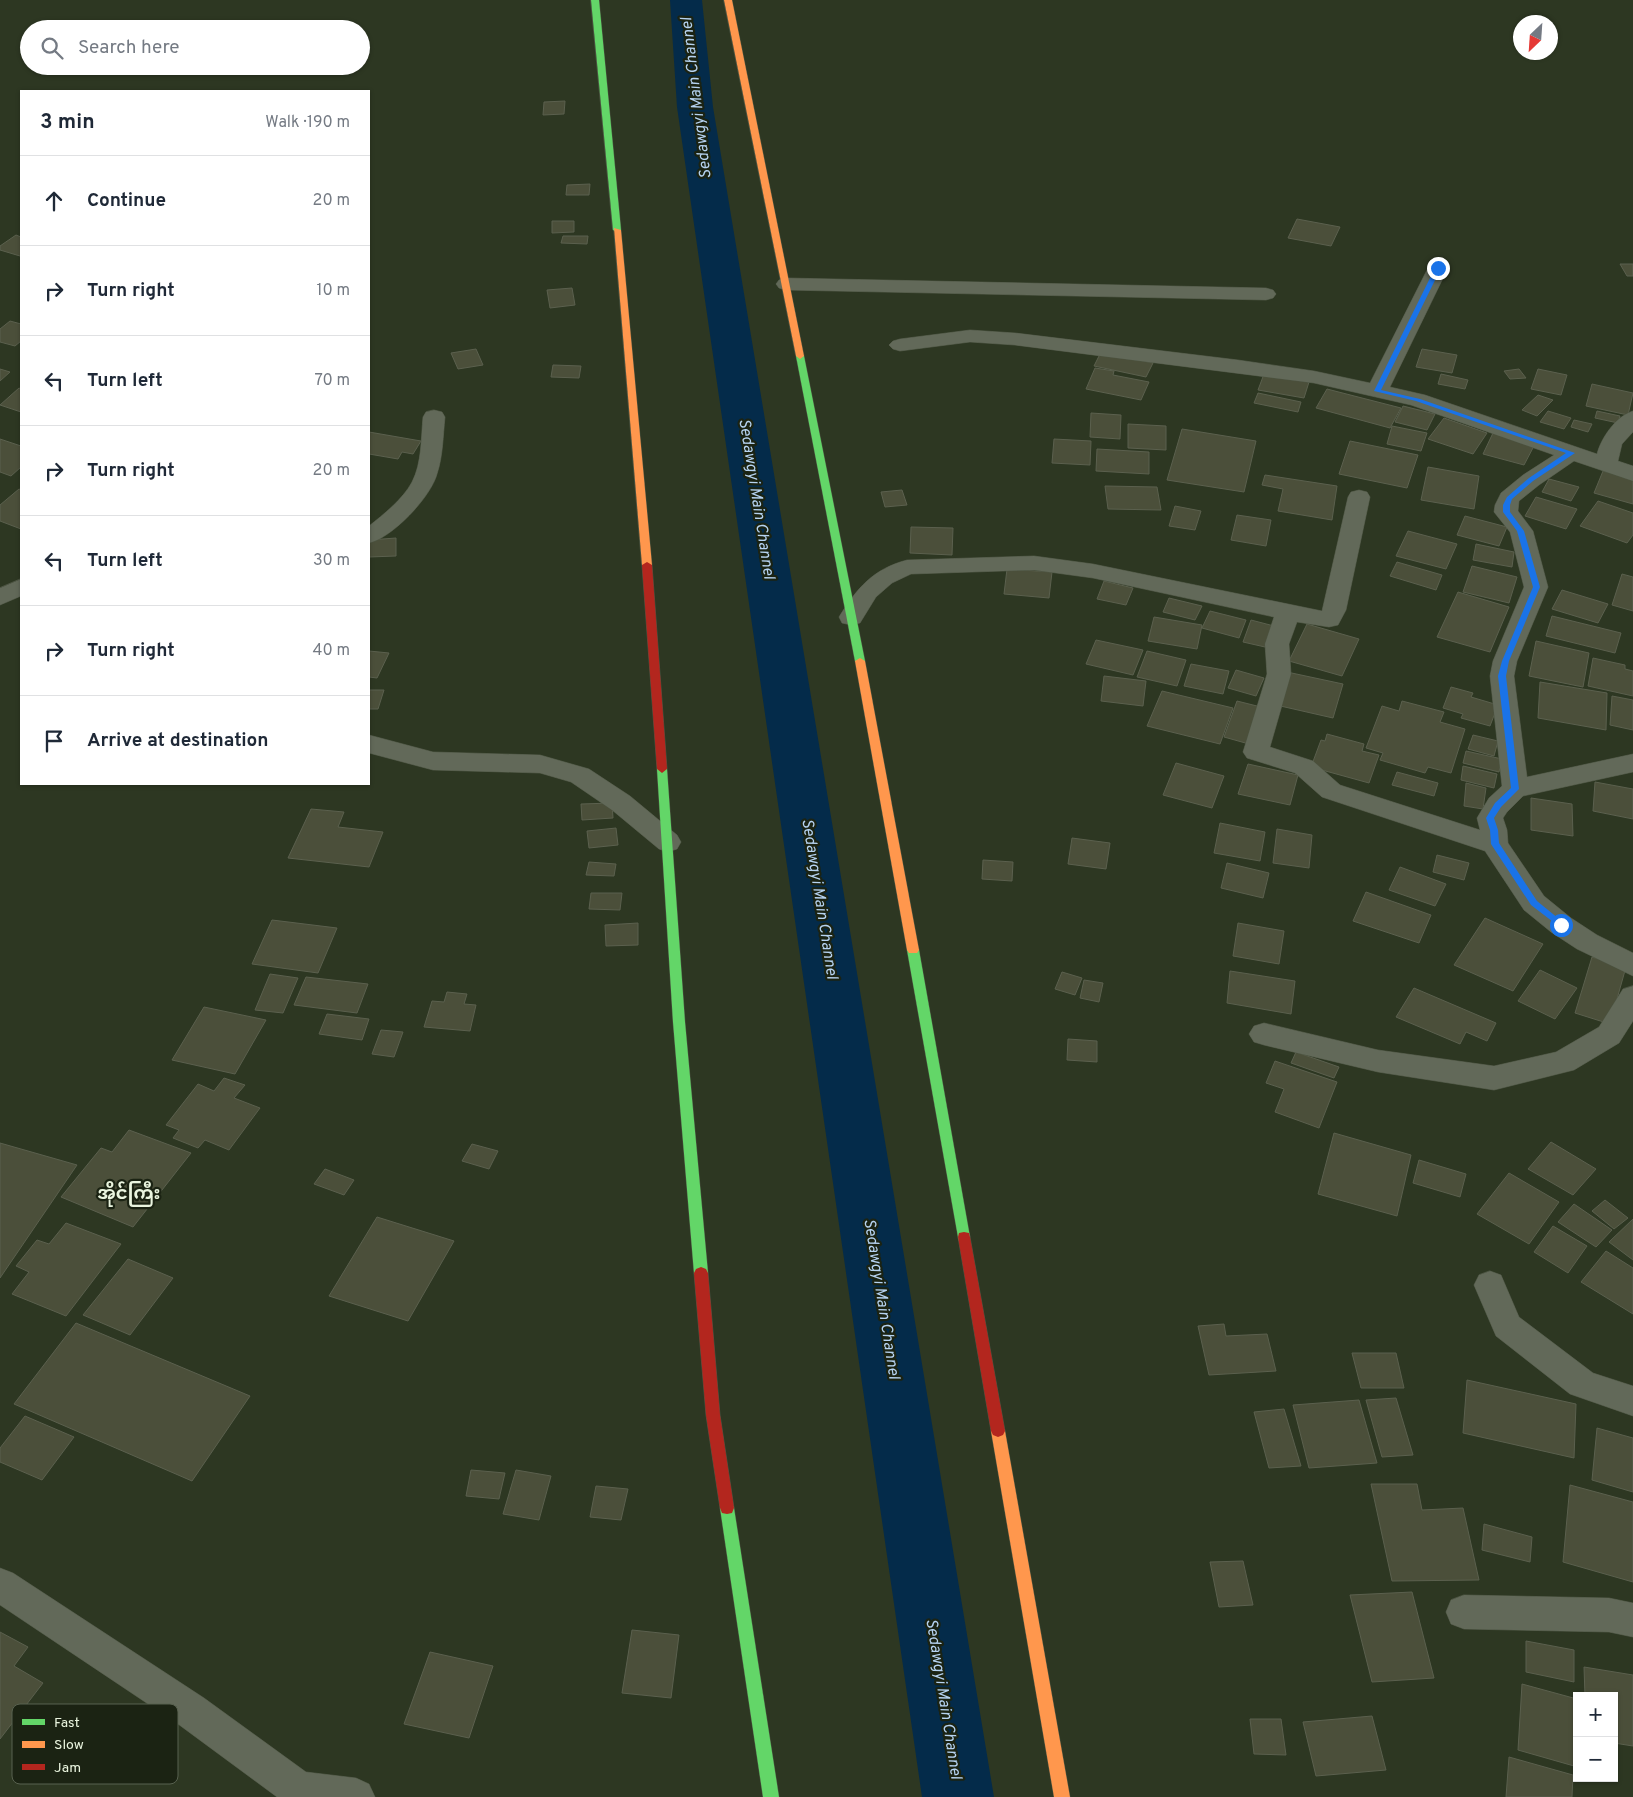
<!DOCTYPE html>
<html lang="en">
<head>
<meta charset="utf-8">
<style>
	:root { --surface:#fff; --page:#f2f2f3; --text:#1f2937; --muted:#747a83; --line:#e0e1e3 }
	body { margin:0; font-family:Overpass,"Noto Sans Myanmar",sans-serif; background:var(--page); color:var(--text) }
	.controls { position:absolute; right:15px; bottom:15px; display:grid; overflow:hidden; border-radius:0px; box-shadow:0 1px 4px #0004 }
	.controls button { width:45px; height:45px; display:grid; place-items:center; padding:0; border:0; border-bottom:1px solid var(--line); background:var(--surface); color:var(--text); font:25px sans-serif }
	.compass { position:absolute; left:1513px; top:15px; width:45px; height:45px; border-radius:50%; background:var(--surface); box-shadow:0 1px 4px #0004; rotate:205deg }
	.stop { position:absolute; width:15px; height:15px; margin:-11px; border:4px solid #1a73e8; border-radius:50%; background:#fff }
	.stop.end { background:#1a73e8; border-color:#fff; box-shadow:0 1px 5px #0008 }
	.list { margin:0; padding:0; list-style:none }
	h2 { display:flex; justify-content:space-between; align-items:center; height:65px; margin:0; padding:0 20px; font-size:21px }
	h2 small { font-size:16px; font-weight:400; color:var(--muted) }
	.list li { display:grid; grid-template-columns:32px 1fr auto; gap:15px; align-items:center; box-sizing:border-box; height:90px; padding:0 20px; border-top:1px solid var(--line) }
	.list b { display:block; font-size:19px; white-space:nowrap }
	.list em { font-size:16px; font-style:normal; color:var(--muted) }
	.icon { flex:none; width:28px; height:28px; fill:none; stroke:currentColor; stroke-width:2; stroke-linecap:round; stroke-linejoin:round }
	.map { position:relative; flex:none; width:1633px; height:1797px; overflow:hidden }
	.search { position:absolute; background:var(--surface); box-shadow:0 1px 4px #0004; left:20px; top:20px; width:350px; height:55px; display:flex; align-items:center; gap:12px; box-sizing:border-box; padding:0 18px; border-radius:28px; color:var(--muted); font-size:19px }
	.panel { position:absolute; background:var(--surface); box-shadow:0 1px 4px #0004; left:20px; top:90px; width:350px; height:695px; border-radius:0px }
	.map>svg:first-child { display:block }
</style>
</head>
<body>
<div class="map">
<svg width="1633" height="1797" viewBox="0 0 1633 1797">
	<rect width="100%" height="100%" fill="#2d3722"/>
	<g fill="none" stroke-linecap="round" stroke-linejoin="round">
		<polygon fill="#042b4a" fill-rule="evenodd" points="670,0 702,0 713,107 994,1797 922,1797 677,107"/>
	</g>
	<g fill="#4b4f3a" stroke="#5b604e">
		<polygon points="565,101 564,114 543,115 544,102"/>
		<polygon points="590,184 589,195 566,195 567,185"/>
		<polygon points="1297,219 1340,227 1331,246 1288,238"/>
		<polygon points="552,221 574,221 574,232 552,233"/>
		<polygon points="16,235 21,237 21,255 20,256 0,250 0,246"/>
		<polygon points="563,236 588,236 587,244 561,243"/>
		<polygon points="1620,264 1633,264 1633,276 1627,276"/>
		<polygon points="572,288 575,305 550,308 547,290"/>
		<polygon points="10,321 21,324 21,341 15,346 0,342 0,329"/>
		<polygon points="476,349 483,365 458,369 451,353"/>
		<polygon points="1422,349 1457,355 1452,373 1416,367"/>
		<polygon points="1101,352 1153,363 1146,377 1094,366"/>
		<polygon points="553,365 581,366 579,378 551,377"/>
		<polygon points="1095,368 1114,371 1113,375 1149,382 1141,400 1086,389"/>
		<polygon points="0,369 10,372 0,381"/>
		<polygon points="1519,369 1526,378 1510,379 1504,371"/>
		<polygon points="1538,369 1567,375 1561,395 1531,389"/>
		<polygon points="1264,374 1309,382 1304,398 1258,390"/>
		<polygon points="1441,374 1468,380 1465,389 1438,384"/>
		<polygon points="1592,384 1633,393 1628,415 1586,406"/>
		<polygon points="19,388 21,389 21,412 0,405"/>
		<polygon points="1327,389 1401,408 1390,428 1316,408"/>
		<polygon points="1258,393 1301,402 1298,412 1254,403"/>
		<polygon points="1538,395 1553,400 1537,416 1522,410"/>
		<polygon points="1403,406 1435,414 1427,430 1395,422"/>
		<polygon points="1548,411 1571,418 1564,429 1540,422"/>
		<polygon points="1597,411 1620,416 1618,423 1595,418"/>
		<polygon points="1091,413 1121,415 1120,439 1090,437"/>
		<polygon points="1444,418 1487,433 1473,454 1428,439"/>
		<polygon points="1574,420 1592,424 1588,432 1571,427"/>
		<polygon points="1128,424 1166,426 1166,450 1128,448"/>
		<polygon points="1392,426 1427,433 1421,451 1387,444"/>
		<polygon points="1182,429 1256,441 1244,492 1167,480"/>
		<polygon points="369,432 421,441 413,454 402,452 398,459 369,454"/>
		<polygon points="1493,433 1535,444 1524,465 1483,454"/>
		<polygon points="0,439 21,446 21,467 11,476 0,472"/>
		<polygon points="1054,439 1091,441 1090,465 1052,463"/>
		<polygon points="1350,441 1418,455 1407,488 1339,474"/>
		<polygon points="1097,449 1149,452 1149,474 1096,471"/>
		<polygon points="1428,467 1479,476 1474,509 1421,500"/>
		<polygon points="1603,471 1633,479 1633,504 1594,493"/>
		<polygon points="1265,475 1337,486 1332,520 1278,511 1283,489 1262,485"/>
		<polygon points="1549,479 1579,487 1571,501 1542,492"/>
		<polygon points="1105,486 1157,487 1161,510 1108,509"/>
		<polygon points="19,489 21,490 21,529 0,521 0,505"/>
		<polygon points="902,490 907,505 885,507 881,492"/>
		<polygon points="1536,497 1577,509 1566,529 1525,516"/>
		<polygon points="1598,501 1633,513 1633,535 1627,543 1580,526"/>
		<polygon points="1175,506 1201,511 1195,530 1169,526"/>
		<polygon points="1237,515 1271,520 1266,546 1231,540"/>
		<polygon points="1465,516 1507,527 1499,546 1457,535"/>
		<polygon points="911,527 953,528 952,555 910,553"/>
		<polygon points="1408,531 1457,544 1446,569 1396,556"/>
		<polygon points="396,538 396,556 369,557 369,540"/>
		<polygon points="1476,544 1514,552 1512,567 1473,560"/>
		<polygon points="1397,562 1442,575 1436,590 1390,576"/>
		<polygon points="1472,566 1517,577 1509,603 1463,592"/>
		<polygon points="1007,569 1052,572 1049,598 1004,594"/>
		<polygon points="1622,574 1633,577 1633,611 1612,605"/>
		<polygon points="1104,581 1133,588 1126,605 1097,599"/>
		<polygon points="1562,590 1608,604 1598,623 1552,609"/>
		<polygon points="1458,592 1509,607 1490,652 1437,637"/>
		<polygon points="1169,598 1202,606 1195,620 1163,612"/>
		<polygon points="1210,611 1246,620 1239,638 1202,628"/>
		<polygon points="1552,616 1621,633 1615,653 1546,636"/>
		<polygon points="1154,617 1202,625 1197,649 1148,641"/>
		<polygon points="1251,620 1274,626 1265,647 1243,642"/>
		<polygon points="1307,624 1359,639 1342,676 1289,661"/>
		<polygon points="1096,640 1143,650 1133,675 1086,664"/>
		<polygon points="1536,641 1589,653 1583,687 1529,676"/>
		<polygon points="369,651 389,653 377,678 369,677"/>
		<polygon points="1147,651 1186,660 1177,686 1137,677"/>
		<polygon points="1593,658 1625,665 1625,669 1633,671 1633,696 1588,686"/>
		<polygon points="1191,664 1229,671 1223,694 1184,686"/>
		<polygon points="1236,670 1264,678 1256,696 1228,688"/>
		<polygon points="1287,672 1343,684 1333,718 1276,705"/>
		<polygon points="1104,676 1146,681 1143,706 1101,701"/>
		<polygon points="1540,682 1607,693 1606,730 1538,718"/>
		<polygon points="1451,687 1473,693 1471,697 1498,705 1490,726 1461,718 1463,714 1443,708"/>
		<polygon points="369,690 384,690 378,709 369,709"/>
		<polygon points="1162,691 1233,708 1220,744 1147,726"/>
		<polygon points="1612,696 1633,700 1633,730 1610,725"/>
		<polygon points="1237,701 1261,707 1249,744 1224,737"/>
		<polygon points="1402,701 1444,712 1440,722 1465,729 1451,773 1428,767 1425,773 1380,760 1383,753 1366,748 1382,706 1399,711"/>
		<polygon points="1327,734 1364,744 1362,751 1379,755 1369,783 1311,767 1321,740 1325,741"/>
		<polygon points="1473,735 1498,741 1494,756 1468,749"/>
		<polygon points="1466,751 1502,759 1499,772 1463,763"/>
		<polygon points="1176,763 1224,776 1212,808 1163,795"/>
		<polygon points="1248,764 1298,775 1290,805 1238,794"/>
		<polygon points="1463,766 1497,774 1494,788 1461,780"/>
		<polygon points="1397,772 1438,783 1434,796 1392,785"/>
		<polygon points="1595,782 1633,789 1633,819 1593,811"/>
		<polygon points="1466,783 1486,788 1483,809 1464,806"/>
		<polygon points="1531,798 1572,804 1573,836 1531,830"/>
		<polygon points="612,803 613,818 582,820 581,804"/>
		<polygon points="311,809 344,812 338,827 383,832 369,867 288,858"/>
		<polygon points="1220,823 1265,832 1260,861 1214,853"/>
		<polygon points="616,828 618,845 589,848 587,831"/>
		<polygon points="1277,829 1312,835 1309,868 1273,863"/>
		<polygon points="1072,838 1110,843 1106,869 1068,864"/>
		<polygon points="1437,855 1469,863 1464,880 1433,872"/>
		<polygon points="983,860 1013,862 1012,881 982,879"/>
		<polygon points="589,862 616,864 614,876 586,875"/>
		<polygon points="1227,863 1269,873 1263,898 1221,888"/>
		<polygon points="1400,867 1446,884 1435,906 1389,890"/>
		<polygon points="1366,892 1431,915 1419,943 1353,921"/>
		<polygon points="591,893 622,893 620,910 589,909"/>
		<polygon points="1485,918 1543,944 1513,991 1454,965"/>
		<polygon points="272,920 337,928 318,973 252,964"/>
		<polygon points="638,923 638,945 606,946 605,925"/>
		<polygon points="1238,923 1284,931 1279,964 1233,956"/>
		<polygon points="1592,957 1626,967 1610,1024 1575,1013"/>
		<polygon points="1540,970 1577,988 1555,1019 1518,1001"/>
		<polygon points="1230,971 1295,981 1291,1014 1227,1003"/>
		<polygon points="1062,972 1082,978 1075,995 1055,989"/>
		<polygon points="270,974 298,978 283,1013 255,1010"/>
		<polygon points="306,977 368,984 357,1013 294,1005"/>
		<polygon points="1084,980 1103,983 1099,1002 1080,998"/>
		<polygon points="1414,988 1496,1023 1487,1041 1466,1032 1460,1044 1396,1017"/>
		<polygon points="447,992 467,994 464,1004 476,1005 470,1031 424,1027 432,1001 444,1002"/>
		<polygon points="204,1007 266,1020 235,1074 172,1060"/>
		<polygon points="327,1014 369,1019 362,1040 319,1034"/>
		<polygon points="381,1030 403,1032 394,1057 372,1054"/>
		<polygon points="1068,1039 1097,1041 1097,1062 1067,1060"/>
		<polygon points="1296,1052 1339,1067 1334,1078 1291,1063"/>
		<polygon points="1275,1061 1337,1082 1319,1128 1275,1112 1284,1089 1266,1083"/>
		<polygon points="224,1078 245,1085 234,1098 260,1108 229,1150 205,1140 198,1148 173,1138 179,1130 166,1125 198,1084 214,1091"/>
		<polygon points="129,1130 191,1153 133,1227 61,1197 101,1148 112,1152"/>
		<polygon points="1334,1133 1411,1155 1397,1216 1318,1194"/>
		<polygon points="1551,1142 1596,1169 1573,1195 1528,1169"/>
		<polygon points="0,1143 77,1165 0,1278"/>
		<polygon points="472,1144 498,1151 489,1169 462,1161"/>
		<polygon points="1419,1160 1466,1174 1460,1197 1413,1183"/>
		<polygon points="325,1169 354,1180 344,1195 314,1184"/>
		<polygon points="1509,1173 1559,1202 1529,1244 1477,1214"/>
		<polygon points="1605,1200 1628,1218 1614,1229 1592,1211"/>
		<polygon points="1574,1204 1612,1230 1596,1247 1558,1222"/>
		<polygon points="377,1217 454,1241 408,1321 329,1296"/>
		<polygon points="1633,1219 1633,1260 1609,1242"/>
		<polygon points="66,1223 121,1244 66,1316 12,1294 29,1272 16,1266 37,1240 49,1244"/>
		<polygon points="1553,1226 1587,1246 1568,1273 1534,1252"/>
		<polygon points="1606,1251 1633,1268 1633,1314 1581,1282"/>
		<polygon points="128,1259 173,1278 130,1335 83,1315"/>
		<polygon points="76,1323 250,1396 192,1481 14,1404"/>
		<polygon points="1224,1324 1226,1336 1267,1334 1276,1371 1209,1375 1198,1326"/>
		<polygon points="1352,1353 1396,1353 1404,1388 1361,1388"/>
		<polygon points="1467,1380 1576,1404 1574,1458 1463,1433"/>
		<polygon points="1396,1398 1413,1455 1382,1457 1366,1400"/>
		<polygon points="1359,1400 1377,1463 1309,1468 1293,1405"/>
		<polygon points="1284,1409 1301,1466 1269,1468 1254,1412"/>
		<polygon points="25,1416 74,1437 42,1480 0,1462 0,1448"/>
		<polygon points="1597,1428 1633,1438 1633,1492 1592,1480"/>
		<polygon points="471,1470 505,1473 499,1499 466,1496"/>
		<polygon points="516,1470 551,1476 539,1520 503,1514"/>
		<polygon points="1371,1484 1417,1484 1422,1510 1463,1508 1479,1580 1392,1581"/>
		<polygon points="1570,1485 1633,1502 1633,1582 1563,1562"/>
		<polygon points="596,1486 628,1489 621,1520 590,1517"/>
		<polygon points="1484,1524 1532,1537 1530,1562 1482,1550"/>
		<polygon points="1243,1561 1253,1605 1219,1607 1210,1562"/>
		<polygon points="1412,1592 1434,1678 1372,1682 1350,1595"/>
		<polygon points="632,1630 679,1635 671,1698 622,1693"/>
		<polygon points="0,1632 28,1647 14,1666 43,1683 0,1739"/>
		<polygon points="1526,1641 1574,1650 1574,1682 1526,1672"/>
		<polygon points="430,1652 493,1666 469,1738 404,1724"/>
		<polygon points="1584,1667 1633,1675 1633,1746 1614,1743 1614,1696 1585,1696"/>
		<polygon points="1522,1684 1577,1699 1574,1766 1518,1750"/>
		<polygon points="1372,1716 1386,1770 1316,1776 1303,1722"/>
		<polygon points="1250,1719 1281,1719 1286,1755 1254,1754"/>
		<polygon points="1509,1757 1573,1775 1572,1797 1506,1797"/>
	</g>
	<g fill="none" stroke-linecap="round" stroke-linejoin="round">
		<defs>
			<g id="street">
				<path d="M1438,262l7,2 3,4 -58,119 35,8 172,59c4,-16 19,-38 36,-43v21l-11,12 -4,17 15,5v15l-59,-20 -35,24 -20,16 -1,10 15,20 15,56 -31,74 -3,15 13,101 106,-23v18l-110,24 -16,16 -4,6 4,12 1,13 36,53 27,22 26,17 36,18v23l-56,-27 -26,-17 -27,-22 -39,-59 -163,-54 -27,-24 -48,-15 -4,-6 24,-78 -2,-30 9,-27 -181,-39 -59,-8 -123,4 -19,9 -16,14 -16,26 -9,2 -9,-2 -3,-6c18,-29 34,-48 68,-57l127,-4 59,8 229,47 26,-114 3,-5 8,-2 8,2 3,5 -24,113 -8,15 -9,2 -32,-5 -8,22 2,30 -21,73 43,14 27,24 140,45 -3,-12 12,-20 13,-12 -12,-110 3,-15 31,-74 -14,-55 -16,-20 1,-7 6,-12 22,-18 31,-20 -143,-50 -97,-22 -299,-38 -45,-3 -70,9 -7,-2 -4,-4 4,-4 7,-2 70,-9 45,3 223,27 76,11 56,12 58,-115 3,-4z"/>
				<polygon points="786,278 1266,288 1273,290 1276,294 1273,298 1266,300 786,290 779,288 776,284 779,280"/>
				<path d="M434,410l8,2 3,5c-2,19 -2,39 -8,57 -6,23 -45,64 -68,69v-17c15,-12 34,-27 43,-44 10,-19 9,-45 11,-65l3,-5z"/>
				<polygon points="21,579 21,596 0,605 0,588"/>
				<polygon points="369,735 433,752 540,755 589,769 630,796 677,835 681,842 677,849 668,852 659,849 612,810 571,782 540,773 433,770 369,753"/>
				<polygon points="1633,986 1633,1021 1619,1043 1574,1070 1494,1090 1378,1072 1264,1045 1254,1042 1249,1034 1254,1026 1264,1023 1378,1050 1494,1066 1556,1052 1599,1027 1623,989"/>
				<polygon points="1490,1271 1501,1275 1519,1317 1593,1373 1633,1386 1633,1416 1570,1394 1496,1336 1474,1285 1479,1275"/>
				<polygon points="0,1568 13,1573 204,1698 306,1772 356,1778 369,1784 375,1797 277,1797 178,1724 0,1605"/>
				<polygon points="1464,1595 1609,1598 1633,1603 1633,1637 1609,1632 1464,1629 1451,1624 1446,1612 1451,1600"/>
			</g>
			<g id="fast">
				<polygon points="591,0 599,0 621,230 617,232 613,230"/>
				<polygon points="800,353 804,356 865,661 860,664 855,661 796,356"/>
				<polygon points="662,765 667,769 685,1022 708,1273 706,1277 701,1279 696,1277 694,1273 673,1022 657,769"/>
				<polygon points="913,946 917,947 919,950 970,1237 969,1241 964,1242 959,1241 958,1237 907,950 909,947"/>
				<polygon points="727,1502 732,1503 734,1508 779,1797 763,1797 720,1508 722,1503"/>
			</g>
			<g id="slow">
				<polygon points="724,0 732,0 804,356 800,359 796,356"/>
				<polygon points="614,228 621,230 652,565 647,568 642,565"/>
				<polygon points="860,658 865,661 919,950 917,953 909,953 907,950 855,661"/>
				<polygon points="998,1425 1003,1427 1005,1431 1070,1797 1054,1797 991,1431 993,1427"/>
			</g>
			<g id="jam">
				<polygon points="647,562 652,565 667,769 662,773 657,769 642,565"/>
				<polygon points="964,1232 969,1233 970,1237 1005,1431 1003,1435 998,1437 993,1435 991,1431 958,1237 959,1233"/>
				<polygon points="701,1267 706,1269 708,1273 720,1415 734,1508 732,1513 727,1514 722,1513 720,1508 706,1415 694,1273 696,1269"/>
			</g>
		</defs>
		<use href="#street" stroke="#4c5442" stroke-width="1"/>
		<use href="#fast" stroke="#4c5442" stroke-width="1"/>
		<use href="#slow" stroke="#4c5442" stroke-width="1"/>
		<use href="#jam" stroke="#4c5442" stroke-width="1"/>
		<use href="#street" fill="#626959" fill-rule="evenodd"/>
		<use href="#fast" fill="#63d668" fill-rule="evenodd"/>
		<use href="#slow" fill="#ff974d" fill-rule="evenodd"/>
		<use href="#jam" fill="#b3261e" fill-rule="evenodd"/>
	</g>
	<polygon fill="#1a73e8" points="1438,266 1441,268 1381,390 1420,399 1575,453 1533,481 1512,499 1510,505 1510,512 1524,531 1540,587 1509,661 1506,676 1519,789 1501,807 1494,818 1498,830 1499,843 1537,901 1564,923 1565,925 1561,928 1531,905 1491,844 1490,830 1486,818 1495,803 1511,788 1498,676 1502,661 1533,587 1517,531 1503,512 1503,505 1507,497 1529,478 1566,453 1416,401 1374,391 1435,268"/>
	<g text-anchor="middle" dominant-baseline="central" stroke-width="4.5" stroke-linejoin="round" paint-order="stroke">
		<g font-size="16" font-style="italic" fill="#b6d3f1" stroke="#1b2313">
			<text transform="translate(697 98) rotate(-97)">Sedawgyi Main Channel</text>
			<text transform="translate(756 499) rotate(81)">Sedawgyi Main Channel</text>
			<text transform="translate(819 899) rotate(81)">Sedawgyi Main Channel</text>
			<text transform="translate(881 1299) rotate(81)">Sedawgyi Main Channel</text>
			<text transform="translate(943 1699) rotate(81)">Sedawgyi Main Channel</text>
		</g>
		<g font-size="18" font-weight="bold" fill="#eaf5df" stroke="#1b2313">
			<text x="129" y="1194">အိုင်ကြီး</text>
		</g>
	</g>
	<rect x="12" y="1704" width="166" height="80" rx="8" fill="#1b2313" stroke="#596250" stroke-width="1"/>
	<rect x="22" y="1719" width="23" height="6" fill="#63d668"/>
	<rect x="22" y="1741" width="23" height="7" fill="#ff974d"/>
	<rect x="22" y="1764" width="23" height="6" fill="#b3261e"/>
	<g font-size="14" fill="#eaf5df">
		<text x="54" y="1727">Fast</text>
		<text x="54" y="1749">Slow</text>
		<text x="54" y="1772">Jam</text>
	</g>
</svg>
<div class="controls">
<button>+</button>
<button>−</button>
</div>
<svg class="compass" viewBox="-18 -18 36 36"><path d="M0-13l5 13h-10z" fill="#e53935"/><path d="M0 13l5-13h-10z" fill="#747a83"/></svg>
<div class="stop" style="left:1561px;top:925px"></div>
<div class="stop end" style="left:1438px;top:268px"></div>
<div class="search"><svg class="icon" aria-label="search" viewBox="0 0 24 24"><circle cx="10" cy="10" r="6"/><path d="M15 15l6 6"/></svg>Search here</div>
<section class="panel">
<h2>3 min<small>Walk · 190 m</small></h2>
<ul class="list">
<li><svg class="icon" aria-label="ahead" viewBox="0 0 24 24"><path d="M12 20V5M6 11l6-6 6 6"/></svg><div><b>Continue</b></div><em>20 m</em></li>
<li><svg class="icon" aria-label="right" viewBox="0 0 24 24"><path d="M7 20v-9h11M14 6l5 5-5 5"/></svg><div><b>Turn right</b></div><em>10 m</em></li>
<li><svg class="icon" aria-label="left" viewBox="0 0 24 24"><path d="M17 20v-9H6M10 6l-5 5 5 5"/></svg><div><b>Turn left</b></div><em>70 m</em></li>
<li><svg class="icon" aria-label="right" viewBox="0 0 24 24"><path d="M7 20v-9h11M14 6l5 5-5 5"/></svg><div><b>Turn right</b></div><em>20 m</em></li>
<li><svg class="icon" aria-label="left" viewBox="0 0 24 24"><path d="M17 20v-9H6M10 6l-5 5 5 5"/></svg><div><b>Turn left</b></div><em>30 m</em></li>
<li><svg class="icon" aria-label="right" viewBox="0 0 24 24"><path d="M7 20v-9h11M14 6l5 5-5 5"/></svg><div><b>Turn right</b></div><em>40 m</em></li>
<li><svg class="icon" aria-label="arrive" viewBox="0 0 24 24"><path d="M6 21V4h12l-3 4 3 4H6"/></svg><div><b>Arrive at destination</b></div></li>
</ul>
</section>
</div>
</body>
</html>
